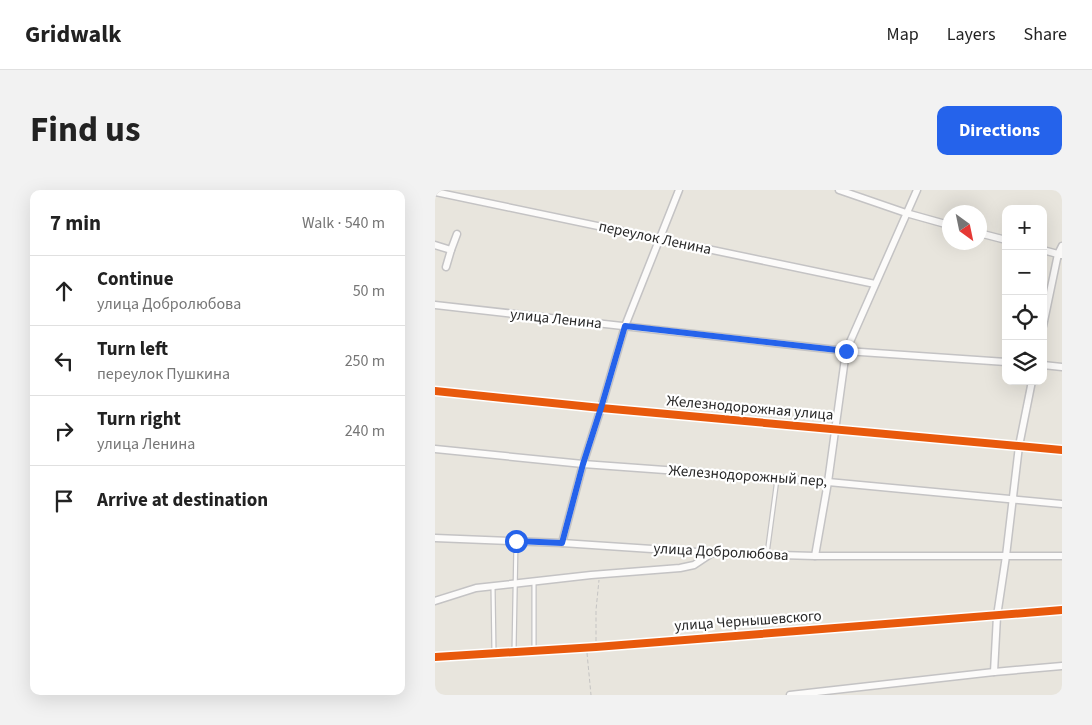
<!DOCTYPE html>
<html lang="en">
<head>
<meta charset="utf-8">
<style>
	:root { --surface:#fff; --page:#f2f2f2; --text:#222; --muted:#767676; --line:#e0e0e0; --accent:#2563eb }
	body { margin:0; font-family:"Source Sans 3",sans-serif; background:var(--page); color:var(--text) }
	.controls { position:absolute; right:15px; top:15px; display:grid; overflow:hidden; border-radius:10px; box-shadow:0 5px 20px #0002 }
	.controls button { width:45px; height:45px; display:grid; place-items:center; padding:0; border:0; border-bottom:1px solid var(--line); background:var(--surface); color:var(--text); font:25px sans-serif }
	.compass { position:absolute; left:507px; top:15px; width:45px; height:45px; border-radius:50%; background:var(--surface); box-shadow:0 5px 20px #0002; rotate:147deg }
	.stop { position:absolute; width:15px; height:15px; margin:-11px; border:4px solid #2563eb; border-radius:50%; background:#fff }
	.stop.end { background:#2563eb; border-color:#fff; box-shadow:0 1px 5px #0008 }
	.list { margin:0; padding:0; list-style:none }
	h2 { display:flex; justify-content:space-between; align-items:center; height:65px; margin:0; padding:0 20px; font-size:21px }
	h2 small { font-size:16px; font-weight:400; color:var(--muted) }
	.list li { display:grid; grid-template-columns:32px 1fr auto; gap:15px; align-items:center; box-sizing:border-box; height:70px; padding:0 20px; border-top:1px solid var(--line) }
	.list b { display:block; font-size:19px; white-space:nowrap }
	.list p { margin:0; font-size:16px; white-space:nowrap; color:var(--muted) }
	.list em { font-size:16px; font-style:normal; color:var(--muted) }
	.icon { flex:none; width:28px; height:28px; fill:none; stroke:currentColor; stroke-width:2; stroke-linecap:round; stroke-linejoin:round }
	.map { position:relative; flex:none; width:627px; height:505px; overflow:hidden; border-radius:10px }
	header { display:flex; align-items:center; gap:30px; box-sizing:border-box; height:70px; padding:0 25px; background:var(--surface); border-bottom:1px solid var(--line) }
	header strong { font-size:24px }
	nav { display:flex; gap:28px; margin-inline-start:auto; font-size:18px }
	.intro { display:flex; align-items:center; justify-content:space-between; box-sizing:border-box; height:120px; padding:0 30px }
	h1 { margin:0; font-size:35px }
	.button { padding:12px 22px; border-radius:10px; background:var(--accent); color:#fff; font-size:18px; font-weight:700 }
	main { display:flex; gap:30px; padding:0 30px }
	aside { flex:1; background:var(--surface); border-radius:10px; box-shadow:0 5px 20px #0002 }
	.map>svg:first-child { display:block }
</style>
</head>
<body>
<header>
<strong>Gridwalk</strong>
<nav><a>Map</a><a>Layers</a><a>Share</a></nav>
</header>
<div class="intro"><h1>Find us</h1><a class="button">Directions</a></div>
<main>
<aside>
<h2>7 min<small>Walk · 540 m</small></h2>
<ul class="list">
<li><svg class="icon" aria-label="ahead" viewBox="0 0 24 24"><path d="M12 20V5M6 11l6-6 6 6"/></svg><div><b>Continue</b><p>улица Добролюбова</p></div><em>50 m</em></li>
<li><svg class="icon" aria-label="left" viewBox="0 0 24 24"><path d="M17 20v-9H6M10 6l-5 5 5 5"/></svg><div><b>Turn left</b><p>переулок Пушкина</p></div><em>250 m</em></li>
<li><svg class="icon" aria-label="right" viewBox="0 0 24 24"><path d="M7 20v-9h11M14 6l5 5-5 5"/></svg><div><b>Turn right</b><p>улица Ленина</p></div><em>240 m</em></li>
<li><svg class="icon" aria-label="arrive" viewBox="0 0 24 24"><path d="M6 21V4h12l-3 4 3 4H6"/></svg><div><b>Arrive at destination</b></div></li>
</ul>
</aside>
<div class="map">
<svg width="627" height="505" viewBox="0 0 627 505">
	<rect width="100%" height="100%" fill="#e8e5dd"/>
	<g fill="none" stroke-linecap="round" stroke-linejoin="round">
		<defs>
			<g id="lane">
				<polyline points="332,364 342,289"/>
				<polyline points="58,397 59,463"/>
				<polyline points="99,460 99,391"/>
				<polyline points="79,461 81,351"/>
			</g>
			<g id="street">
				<polyline points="404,0 471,23 514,35"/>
				<polyline points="0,2 440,94"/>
				<polyline points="544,43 571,50"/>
				<polyline points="0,55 16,60 11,77"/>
				<polyline points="16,60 22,44"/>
				<polyline points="608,60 626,65"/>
				<polyline points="0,115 411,161 571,172"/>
				<polyline points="608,136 623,64 627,56"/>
				<polyline points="608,175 627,177"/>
				<polyline points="0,201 166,218 627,260"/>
				<polyline points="0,259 148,274 393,292 627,314"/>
				<polyline points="0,348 127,353 277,363 380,366 627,366"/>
				<polyline points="127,353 148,274 166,218 190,136 244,0"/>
				<polyline points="380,366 393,292 411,161 482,0"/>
				<polyline points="0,411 41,398 156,385 245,378 259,375 277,363"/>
				<polyline points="0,467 161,457 627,420"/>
				<polyline points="559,482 562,426 571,366 584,256 597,191"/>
				<polyline points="355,505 559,482 627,476"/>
			</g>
		</defs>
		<use href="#lane" stroke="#c4c3c4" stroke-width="5.5"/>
		<use href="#street" stroke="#c4c3c4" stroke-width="9"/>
		<g stroke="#c5c4c3" stroke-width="1" stroke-dasharray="4 2.5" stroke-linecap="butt">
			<polyline points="161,451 161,420 164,390"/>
			<polyline points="152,463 156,505"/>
		</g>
		<use href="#lane" stroke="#fcfbfa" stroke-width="3"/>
		<use href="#street" stroke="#fcfbfa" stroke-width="6"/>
		<defs>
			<g id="cycleway">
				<polyline points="0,201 166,218 627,260"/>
				<polyline points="0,467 161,457 627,420"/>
			</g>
		</defs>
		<use href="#cycleway" stroke="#fff" stroke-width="11"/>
		<use href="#cycleway" stroke="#e8590c" stroke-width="8"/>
	</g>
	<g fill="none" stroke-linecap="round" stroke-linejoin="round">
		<polyline stroke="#2563eb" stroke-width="6" points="81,351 127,353 148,274 166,218 190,136 411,161"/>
	</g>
	<g text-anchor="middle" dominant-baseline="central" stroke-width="4.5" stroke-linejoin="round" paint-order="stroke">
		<g font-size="15" fill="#282828" stroke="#fff">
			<text transform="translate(220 48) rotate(12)">переулок Ленина</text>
			<text transform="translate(121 129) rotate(6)">улица Ленина</text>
			<text transform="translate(315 218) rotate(5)">Железнодорожная улица</text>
			<text transform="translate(313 286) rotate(4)">Железнодорожный пер,</text>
			<text transform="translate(286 362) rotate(3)">улица Добролюбова</text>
			<text transform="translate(313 431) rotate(-4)">улица Чернышевского</text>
		</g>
	</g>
</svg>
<div class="controls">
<button>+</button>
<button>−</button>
<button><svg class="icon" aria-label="locate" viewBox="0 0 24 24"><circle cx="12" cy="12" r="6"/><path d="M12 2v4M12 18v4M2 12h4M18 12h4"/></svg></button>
<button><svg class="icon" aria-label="layers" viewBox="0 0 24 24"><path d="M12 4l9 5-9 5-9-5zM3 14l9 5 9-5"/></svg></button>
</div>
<svg class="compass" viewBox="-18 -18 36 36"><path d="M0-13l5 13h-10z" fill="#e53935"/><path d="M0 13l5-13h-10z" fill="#767676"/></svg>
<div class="stop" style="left:81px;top:351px"></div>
<div class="stop end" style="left:411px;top:161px"></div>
</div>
</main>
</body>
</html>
